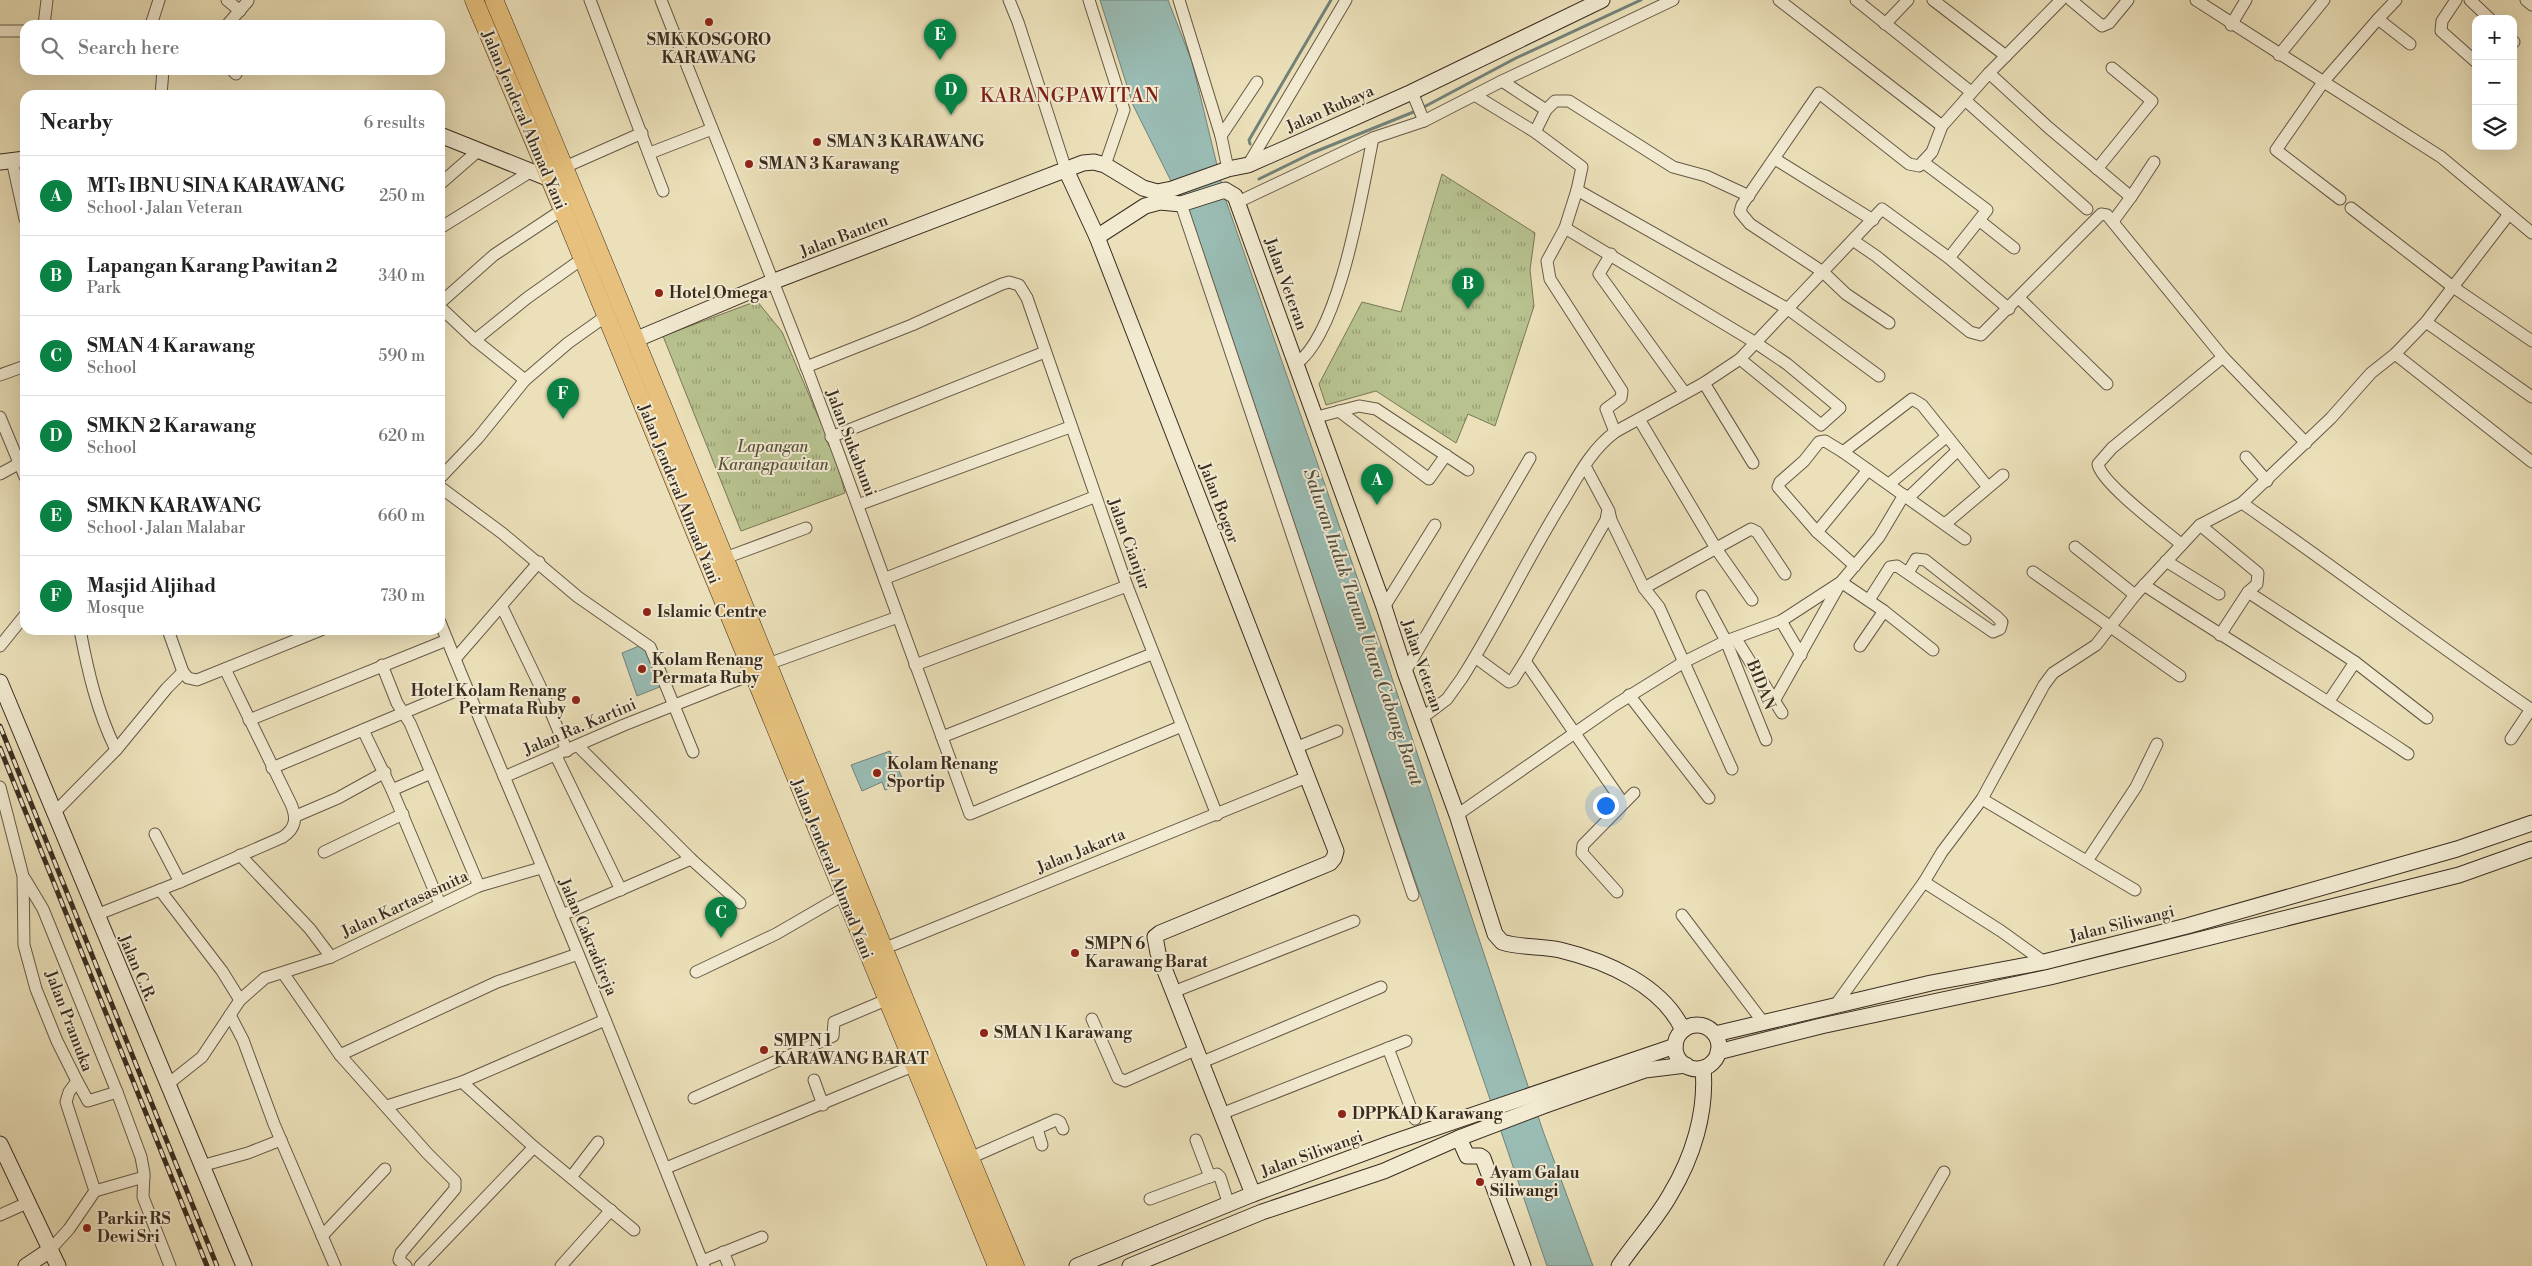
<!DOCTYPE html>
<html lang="en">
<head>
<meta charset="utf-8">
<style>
	:root { --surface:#fff; --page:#f2f2f2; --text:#222; --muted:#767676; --line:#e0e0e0; --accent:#0b8043 }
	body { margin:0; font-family:"Libre Bodoni",serif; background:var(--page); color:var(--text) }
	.controls { position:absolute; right:15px; top:15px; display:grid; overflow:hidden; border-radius:10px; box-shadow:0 5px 20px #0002 }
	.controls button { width:45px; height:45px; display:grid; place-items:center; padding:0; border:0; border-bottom:1px solid var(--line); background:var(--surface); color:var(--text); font:25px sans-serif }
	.you { position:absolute; left:1605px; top:805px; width:18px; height:18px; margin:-12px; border:4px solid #fff; border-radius:50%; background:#1a73e8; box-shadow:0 0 0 8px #1a73e833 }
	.badge { display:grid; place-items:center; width:32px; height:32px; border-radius:50%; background:var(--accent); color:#fff; font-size:16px; font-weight:700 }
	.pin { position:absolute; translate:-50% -41px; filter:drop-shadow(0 1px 2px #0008) }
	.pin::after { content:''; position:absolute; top:26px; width:18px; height:15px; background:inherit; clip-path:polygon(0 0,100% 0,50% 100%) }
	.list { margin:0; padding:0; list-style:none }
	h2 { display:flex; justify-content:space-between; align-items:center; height:65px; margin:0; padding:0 20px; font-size:21px }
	h2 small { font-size:16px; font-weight:400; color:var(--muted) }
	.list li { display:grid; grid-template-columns:32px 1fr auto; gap:15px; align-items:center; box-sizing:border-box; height:80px; padding:0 20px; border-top:1px solid var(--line) }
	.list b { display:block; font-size:19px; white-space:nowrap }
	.list p { margin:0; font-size:16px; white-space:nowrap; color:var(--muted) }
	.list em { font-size:16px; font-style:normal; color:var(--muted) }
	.icon { flex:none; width:28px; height:28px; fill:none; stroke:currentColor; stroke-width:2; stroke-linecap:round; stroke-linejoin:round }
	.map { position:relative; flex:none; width:2532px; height:1266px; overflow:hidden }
	.search { position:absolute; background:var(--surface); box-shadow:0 5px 20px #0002; left:20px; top:20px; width:425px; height:55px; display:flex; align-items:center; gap:12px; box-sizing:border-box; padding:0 18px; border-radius:15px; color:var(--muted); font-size:19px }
	.panel { position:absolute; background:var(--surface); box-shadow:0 5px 20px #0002; left:20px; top:90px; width:425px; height:545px; border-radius:15px }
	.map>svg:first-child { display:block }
</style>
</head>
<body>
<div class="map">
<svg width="2532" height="1266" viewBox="0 0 2532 1266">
	<defs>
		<pattern id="park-tufts" width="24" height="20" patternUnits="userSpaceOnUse" patternTransform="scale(1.25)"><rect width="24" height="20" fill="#b7c28f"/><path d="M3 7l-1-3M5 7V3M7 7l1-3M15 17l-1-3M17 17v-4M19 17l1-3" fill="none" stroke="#969e74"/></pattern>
	</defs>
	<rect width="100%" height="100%" fill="#ebe0b9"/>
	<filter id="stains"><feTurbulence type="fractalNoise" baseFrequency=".004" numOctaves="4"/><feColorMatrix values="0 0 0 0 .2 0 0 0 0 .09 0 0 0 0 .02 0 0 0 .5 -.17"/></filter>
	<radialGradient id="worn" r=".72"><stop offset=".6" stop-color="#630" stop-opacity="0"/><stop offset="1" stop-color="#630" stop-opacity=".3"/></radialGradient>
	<g fill="url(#park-tufts)" stroke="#787758">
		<polygon points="1442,174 1535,233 1530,270 1534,306 1495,426 1468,414 1456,443 1376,391 1326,405 1319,384 1362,302 1401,312"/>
		<polygon points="757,301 782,332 836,458 845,493 741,531 663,336"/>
	</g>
	<g fill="#99bcb4" stroke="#738279">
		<polygon points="1100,0 1168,0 1192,62 1225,198 1387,663 1543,1131 1593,1266 1547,1266 1188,215 1133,105"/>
		<polygon points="644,644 662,686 637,696 622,653"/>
		<polygon points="890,751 904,782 885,790 882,782 862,791 851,765"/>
	</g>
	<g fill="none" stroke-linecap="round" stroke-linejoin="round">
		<g stroke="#738279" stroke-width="3">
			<polyline points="1422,108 1516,58 1641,0"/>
			<polyline points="1250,144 1249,140 1331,0"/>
			<polyline points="1259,179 1312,153 1416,111"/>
		</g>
		<defs>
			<g id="street">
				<polyline points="227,0 240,11"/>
				<polyline points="590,0 663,191"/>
				<path d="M661,0c48,122 98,244 145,366 56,149 110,299 164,448l212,-88"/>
				<polyline points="1009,0 1018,22 1066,170"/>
				<polyline points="1089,0 1124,110 1105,165"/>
				<polyline points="1179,0 1221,136 1228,169"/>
				<polyline points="1779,0 1942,126"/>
				<polyline points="1856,0 1971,92"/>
				<polyline points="1933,0 2006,56"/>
				<polyline points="2071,0 2102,26 2109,23 2128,0"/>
				<polyline points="2196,0 2441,157 2532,233"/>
				<polyline points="2456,0 2442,21 2441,31 2476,62"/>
				<polyline points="2470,0 2490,19"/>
				<polyline points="2526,0 2532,5"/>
				<polyline points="2378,19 2396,0"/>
				<polyline points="1885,24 1908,0"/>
				<polyline points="44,25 47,0"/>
				<polyline points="151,25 159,0"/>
				<polyline points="227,25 248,1"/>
				<polyline points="2231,25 2246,0"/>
				<polyline points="0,31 25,31"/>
				<polyline points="2513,41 2514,42"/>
				<polyline points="2279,55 2324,0"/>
				<polyline points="232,70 236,74"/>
				<polyline points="1989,73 2049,128 2131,197 2114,220"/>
				<polyline points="1502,81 1546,110"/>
				<polyline points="1412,92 1424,121"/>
				<polyline points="161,95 163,70"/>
				<polyline points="1476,96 1535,132 1582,167 1577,190 1565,228 1547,261 1550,279 1622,391 1621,398 1606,409 1615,432"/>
				<polyline points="1965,100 2087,209"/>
				<polyline points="1535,132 1546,110 1555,101 1569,101 1673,167 1706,176 1749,196"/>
				<polyline points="1221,136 1257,82"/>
				<polyline points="650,153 712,129"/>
				<polyline points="1775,159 1873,220"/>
				<polyline points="12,160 25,219"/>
				<polyline points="1923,162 1987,210 1949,258"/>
				<polyline points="1248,165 1346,0"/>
				<polyline points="565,167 642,133"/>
				<polyline points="2097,169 2152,101 2112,68"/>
				<polyline points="440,184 479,150"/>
				<polyline points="1577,190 1788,309 1879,376"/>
				<polyline points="2131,197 2154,162"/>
				<polyline points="2340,199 2276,150 2324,81 2378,19 2410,44"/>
				<polyline points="1238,202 1373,138 1424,121 1502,81 1673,0"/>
				<polyline points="1181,204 1413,895"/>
				<polyline points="2351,208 2453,287 2532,341"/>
				<polyline points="1980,221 2014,248"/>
				<polyline points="440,228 530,172"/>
				<polyline points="1565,228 1756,343 1787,364 1840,408 1821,425 1740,359"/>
				<polyline points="1854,241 1876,256 1970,332 1981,335 2101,214 2107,215 2223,357"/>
				<polyline points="1611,254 1599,274 1684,392"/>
				<polyline points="2020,299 2107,384"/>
				<polyline points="440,303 494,255 562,210"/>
				<polyline points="440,307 475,340 525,380"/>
				<polyline points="2426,322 2532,397"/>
				<polyline points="1889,323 1846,294 1823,272 1750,224 1740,212 1742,205 1819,93 1909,164 1919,166 1932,152 1942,126 1989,73 2061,0"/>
				<polyline points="475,340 527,298 582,259"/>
				<polyline points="2395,354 2532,462"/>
				<path d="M1296,364c44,-31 66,-172 77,-226"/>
				<polyline points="806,367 912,325 1002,284 1009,282 1019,285 1027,298 1127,586 1217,815"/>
				<polyline points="0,375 25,366"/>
				<polyline points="1704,383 1753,463"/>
				<polyline points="1339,411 1429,479 1446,455"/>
				<polyline points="0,417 25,477"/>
				<polyline points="1317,417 1359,406 1376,409 1468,470"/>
				<polyline points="1639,419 1717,550 1752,600"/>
				<polyline points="831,437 1045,352"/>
				<polyline points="1843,452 1912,399 1922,405 1987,486"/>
				<polyline points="2246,457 2267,481"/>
				<polyline points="0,474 20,463"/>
				<polyline points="440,478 478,438 525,380 568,343 606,316"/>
				<polyline points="1889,484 1946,437"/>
				<polyline points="440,487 502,533 578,597 650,647 693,752"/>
				<polyline points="1908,498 1958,450"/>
				<polyline points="2242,503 2331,418 2371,373 2395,354 2426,322 2509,214"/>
				<polyline points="858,505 1070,427"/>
				<polyline points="1609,511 1611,520 1644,588"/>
				<polyline points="1945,524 2003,475"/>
				<polyline points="2200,525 2258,573 2257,584 2248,592 2355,662 2427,718"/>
				<polyline points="1817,532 1868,470"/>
				<path d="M2181,544c-17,-14 -81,-62 -83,-80l14,-16 111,-91 83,86"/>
				<polyline points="2075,547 2135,595"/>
				<polyline points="725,558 806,528"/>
				<polyline points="2166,561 2219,594"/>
				<polyline points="1855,566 1817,532 1778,487 1780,482 1804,461 1819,442 1825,441 1843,452 1965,539"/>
				<polyline points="2033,572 2180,676"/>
				<polyline points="886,578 1094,497"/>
				<path d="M2144,585c88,58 178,111 264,169"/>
				<polyline points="1702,596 1726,641 1766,740"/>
				<polyline points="1869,600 1890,567 1897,566 1993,632 2000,629 2002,622 1996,616 1925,560 1916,559 1908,573"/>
				<polyline points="502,607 540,686 567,751"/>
				<polyline points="1384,607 1435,525"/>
				<polyline points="1781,621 1801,655"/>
				<path d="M440,622c39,98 82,195 122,293 49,117 95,234 142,351"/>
				<path d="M80,630c8,42 17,81 36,120l51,-62 16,-16"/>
				<polyline points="168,630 183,672 188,678 197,680 321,630"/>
				<polyline points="2220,635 2248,592"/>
				<polyline points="1736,639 1782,713"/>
				<polyline points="0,646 25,615"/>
				<polyline points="1860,646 1884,611"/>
				<polyline points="1475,657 1509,682 1513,680 1525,661 1606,520 1608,509 1585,466"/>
				<polyline points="455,659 539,562"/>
				<polyline points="1525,661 1623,803"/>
				<polyline points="768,664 898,617"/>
				<polyline points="382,665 397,703 410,723 479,886"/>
				<polyline points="915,665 1127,586"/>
				<polyline points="1405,672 1530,458"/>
				<polyline points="1629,695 1709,798"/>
				<polyline points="1774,701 1841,582 1879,537 1904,495"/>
				<polyline points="2329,701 2355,662"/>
				<path d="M1422,718l25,-19 15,-21c36,-57 65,-119 101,-177 15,-25 28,-51 52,-69l89,-49 36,-24 142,-150 67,49 60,51"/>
				<polyline points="249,720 447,640"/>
				<polyline points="363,730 392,790 431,773"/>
				<polyline points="942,737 1152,654"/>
				<polyline points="2511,739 2531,709"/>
				<polyline points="578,746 691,859 740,903"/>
				<polyline points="1295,748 1337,731"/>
				<polyline points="556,756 621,890"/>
				<polyline points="272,768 465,687"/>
				<polyline points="1732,769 1659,607 1644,588 1751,529 1757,532 1785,574"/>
				<polyline points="504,777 624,725 753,674"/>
				<polyline points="0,787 23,876 24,945 36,989 57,1041 77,1081 69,1092 66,1102 95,1191 69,1229 50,1250"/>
				<polyline points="392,790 440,904"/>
				<polyline points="1982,799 2135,890"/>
				<polyline points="54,813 116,750"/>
				<polyline points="1457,815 1615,705 1684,662 1726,641 1781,621 1841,582 1884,611 1933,650"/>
				<polyline points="296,816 338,798 385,772"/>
				<polyline points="155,834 180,882"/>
				<polyline points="324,852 403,814"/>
				<polyline points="240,855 310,929 331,957"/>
				<polyline points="2087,861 2136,787 2157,744"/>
				<polyline points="25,879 43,909 117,1092"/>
				<polyline points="1924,882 2001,931 2044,962"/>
				<polyline points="160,890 222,971 240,1000"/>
				<polyline points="1617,892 1582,853 1583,845 1634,793"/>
				<path d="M96,915l84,-33 103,-45c13,-9 14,-19 8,-33l-66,-135"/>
				<polyline points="562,915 691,859"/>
				<polyline points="1682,915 1763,1022"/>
				<polyline points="878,951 1307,777"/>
				<polyline points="696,972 776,934 845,894"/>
				<polyline points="283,973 340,1055 427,1153 455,1181 455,1189 401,1253 399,1260 406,1266"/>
				<polyline points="1173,992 1354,921"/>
				<path d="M1837,1003l87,-121 18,-30 40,-53 62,-114 9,-12 43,-28 39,-50 65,-70 42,-22c98,68 192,140 290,207"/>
				<polyline points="230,1015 243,1040 274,1124 335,1266"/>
				<polyline points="1092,1019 1118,1078 1125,1081 1195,1050"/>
				<polyline points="1388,1048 1415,1119"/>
				<polyline points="340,1055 497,982 578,954"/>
				<polyline points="1200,1063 1381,987"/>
				<polyline points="814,1080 823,1105"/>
				<polyline points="77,1081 88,1101 117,1092 141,1157 144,1173 143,1197 170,1266"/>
				<polyline points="462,1082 534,1147 634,1230"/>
				<polyline points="168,1084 202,1057 240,1000 265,978 331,957 479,886 541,868"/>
				<polyline points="694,1098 833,1036 834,1022 886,1000"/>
				<polyline points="387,1106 462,1082 605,1020"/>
				<polyline points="1221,1114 1406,1041"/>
				<polyline points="1037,1129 1042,1145"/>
				<polyline points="1196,1140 1210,1177"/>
				<polyline points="970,1158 1056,1120 1060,1122 1063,1129"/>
				<polyline points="201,1166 248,1153 281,1140"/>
				<polyline points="666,1168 913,1066"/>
				<polyline points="572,1176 598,1142"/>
				<polyline points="95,1191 144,1177"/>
				<polyline points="1150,1199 1217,1174 1220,1177 1229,1205"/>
				<polyline points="0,1215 27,1203"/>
				<polyline points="322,1236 385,1169"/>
				<polyline points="723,1252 729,1266"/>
				<polyline points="702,1261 762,1237"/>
				<polyline points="420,1266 534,1147"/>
				<polyline points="561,1266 611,1210"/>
				<polyline points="1890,1266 1944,1172"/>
			</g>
			<g id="secondary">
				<polyline points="440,135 550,179"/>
				<polyline points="0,162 25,159"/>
				<polyline points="1066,170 1097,237 1336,851 1334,858 1330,863 1160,933 1155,937 1158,953 1253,1194"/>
				<path d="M1097,237l48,-31 15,-4 21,2 44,-14 10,6 149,411 21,65 52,143 38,119 7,8c19,6 39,4 58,8 46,11 102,35 123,80"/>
				<polyline points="637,339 772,282 1083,163 1094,162 1105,165 1143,188 1157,192 1172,189 1228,169 1248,165 1412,92 1602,0"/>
				<polyline points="0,682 244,1266"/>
				<circle cx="1697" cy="1047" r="22"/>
				<polyline points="1715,1034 1931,983 2044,962 2187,926 2457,849 2532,823"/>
				<polyline points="1718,1052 1821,1026 2050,977 2459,875 2532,849"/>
				<polyline points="1459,1138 1467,1156 1480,1156 1483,1158 1523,1266"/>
				<polyline points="0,1144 58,1266"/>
				<polyline points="26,1266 50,1250"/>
				<polyline points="1077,1266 1253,1194 1391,1143 1675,1046"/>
				<polyline points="1130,1266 1262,1212 1384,1171 1459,1138 1543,1106 1645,1070 1686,1065"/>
				<path d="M1619,1266c16,-24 37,-46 51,-71 23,-38 37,-83 33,-127"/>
			</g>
			<g id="primary">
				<polyline points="474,0 550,179 997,1266"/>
				<path d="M494,0c178,420 344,845 521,1266"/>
			</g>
		</defs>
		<use href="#street" stroke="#665946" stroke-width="13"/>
		<use href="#secondary" stroke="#3a2c20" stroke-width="17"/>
		<use href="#primary" stroke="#3a2c20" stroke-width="19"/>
		<use href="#street" stroke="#f2ebd2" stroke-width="11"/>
		<use href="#secondary" stroke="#f2ebd2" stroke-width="15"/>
		<use href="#primary" stroke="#e6c07c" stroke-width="18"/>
		<defs>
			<g id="rail">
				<polyline points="0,726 217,1266"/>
				<polyline points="0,748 207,1266"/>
			</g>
		</defs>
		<use href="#rail" stroke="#3a2c20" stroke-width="5"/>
		<use href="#rail" stroke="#f2ebd2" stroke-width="3" stroke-dasharray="9" stroke-linecap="butt"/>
	</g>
	<g fill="#8f2418" stroke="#f2ebd2" stroke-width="2">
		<circle cx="709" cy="22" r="5"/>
		<circle cx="817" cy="142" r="5"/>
		<circle cx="749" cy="164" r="5"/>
		<circle cx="659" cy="293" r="5"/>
		<circle cx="647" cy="612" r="5"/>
		<circle cx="642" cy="669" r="5"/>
		<circle cx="576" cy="700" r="5"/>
		<circle cx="877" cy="773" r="5"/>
		<circle cx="1075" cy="953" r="5"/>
		<circle cx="984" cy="1033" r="5"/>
		<circle cx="764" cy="1050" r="5"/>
		<circle cx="1342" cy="1114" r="5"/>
		<circle cx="1480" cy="1182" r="5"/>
		<circle cx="87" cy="1228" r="5"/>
	</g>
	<g text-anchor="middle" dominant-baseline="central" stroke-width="4" stroke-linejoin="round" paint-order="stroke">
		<g font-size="16" font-weight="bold" fill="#3a2c20" stroke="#f2ebd2" text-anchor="start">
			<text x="709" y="40" text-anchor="middle">SMK KOSGORO<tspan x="709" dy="18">KARAWANG</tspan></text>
			<text x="827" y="142">SMAN 3 KARAWANG</text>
			<text x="759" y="164">SMAN 3 Karawang</text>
			<text x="669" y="293">Hotel Omega</text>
			<text x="657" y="612">Islamic Centre</text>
			<text x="652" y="660">Kolam Renang<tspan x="652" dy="18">Permata Ruby</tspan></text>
			<text x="566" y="691" text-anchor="end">Hotel Kolam Renang<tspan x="566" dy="18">Permata Ruby</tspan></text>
			<text x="887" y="764">Kolam Renang<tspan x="887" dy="18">Sportip</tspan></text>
			<text x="1085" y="944">SMPN 6<tspan x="1085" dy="18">Karawang Barat</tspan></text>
			<text x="994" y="1033">SMAN 1 Karawang</text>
			<text x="774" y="1041">SMPN 1<tspan x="774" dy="18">KARAWANG BARAT</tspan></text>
			<text x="1352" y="1114">DPPKAD Karawang</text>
			<text x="1490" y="1173">Ayam Galau<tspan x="1490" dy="18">Siliwangi</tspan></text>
			<text x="97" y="1219">Parkir RS<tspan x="97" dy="18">Dewi Sri</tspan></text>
		</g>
		<g font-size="16" fill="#3a2c20" stroke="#f2ebd2">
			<text transform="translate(1330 109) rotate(-24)">Jalan Rubaya</text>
			<text transform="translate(524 120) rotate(67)">Jalan Jenderal Ahmad Yani</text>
			<text transform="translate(844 236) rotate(-21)">Jalan Banten</text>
			<text transform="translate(1286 284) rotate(70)">Jalan Veteran</text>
			<text transform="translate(851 443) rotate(69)">Jalan Sukabumi</text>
			<text transform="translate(679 494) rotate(68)">Jalan Jenderal Ahmad Yani</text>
			<text transform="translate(1219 503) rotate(69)">Jalan Bogor</text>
			<text transform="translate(1129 544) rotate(70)">Jalan Cianjur</text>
			<text transform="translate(1422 666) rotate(71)">Jalan Veteran</text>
			<text transform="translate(1761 685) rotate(68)">BIDAN</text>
			<text transform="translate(580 727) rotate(-23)">Jalan Ra. Kartini</text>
			<text transform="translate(1081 851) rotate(-22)">Jalan Jakarta</text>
			<text transform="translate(832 869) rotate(68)">Jalan Jenderal Ahmad Yani</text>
			<text transform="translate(405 904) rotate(-25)">Jalan Kartasasmita</text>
			<text transform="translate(2122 924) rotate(-14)">Jalan Siliwangi</text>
			<text transform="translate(588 937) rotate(67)">Jalan Cakradireja</text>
			<text transform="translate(137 968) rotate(67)">Jalan C.R.</text>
			<text transform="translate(69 1021) rotate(69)">Jalan Pramuka</text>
			<text transform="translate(1312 1154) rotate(-20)">Jalan Siliwangi</text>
		</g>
		<g font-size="16" font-style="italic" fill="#59523c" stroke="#f2ebd2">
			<text x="773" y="447">Lapangan<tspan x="773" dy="18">Karangpawitan</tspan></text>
		</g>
		<g font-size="18" font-style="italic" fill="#525045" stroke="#f2ebd2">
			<text transform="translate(1363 627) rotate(71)">Saluran Induk Tarum Utara Cabang Barat</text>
		</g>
		<g font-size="19" letter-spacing="1" fill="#7a1f14" stroke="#f2ebd2">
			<text x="1070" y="96">KARANGPAWITAN</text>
		</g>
	</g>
	<rect width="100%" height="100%" filter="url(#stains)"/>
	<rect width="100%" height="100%" fill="url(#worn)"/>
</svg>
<div class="controls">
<button>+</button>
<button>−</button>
<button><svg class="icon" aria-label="layers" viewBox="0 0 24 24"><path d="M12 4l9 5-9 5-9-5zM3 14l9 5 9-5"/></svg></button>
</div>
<div class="you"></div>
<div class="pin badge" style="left:1377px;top:505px">A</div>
<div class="pin badge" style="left:1468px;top:309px">B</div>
<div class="pin badge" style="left:721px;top:938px">C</div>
<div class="pin badge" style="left:951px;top:115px">D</div>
<div class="pin badge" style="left:940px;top:60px">E</div>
<div class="pin badge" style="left:563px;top:419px">F</div>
<div class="search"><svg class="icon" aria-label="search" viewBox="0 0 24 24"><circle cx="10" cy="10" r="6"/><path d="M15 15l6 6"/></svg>Search here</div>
<section class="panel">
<h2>Nearby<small>6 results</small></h2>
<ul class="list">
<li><span class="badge">A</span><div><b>MTs IBNU SINA KARAWANG</b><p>School · Jalan Veteran</p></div><em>250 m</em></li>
<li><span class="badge">B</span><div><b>Lapangan Karang Pawitan 2</b><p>Park</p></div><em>340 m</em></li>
<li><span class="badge">C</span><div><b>SMAN 4 Karawang</b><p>School</p></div><em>590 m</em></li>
<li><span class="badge">D</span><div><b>SMKN 2 Karawang</b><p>School</p></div><em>620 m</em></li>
<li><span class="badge">E</span><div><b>SMKN KARAWANG</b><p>School · Jalan Malabar</p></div><em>660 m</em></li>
<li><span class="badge">F</span><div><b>Masjid Aljihad</b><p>Mosque</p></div><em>730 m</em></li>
</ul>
</section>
</div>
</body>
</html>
